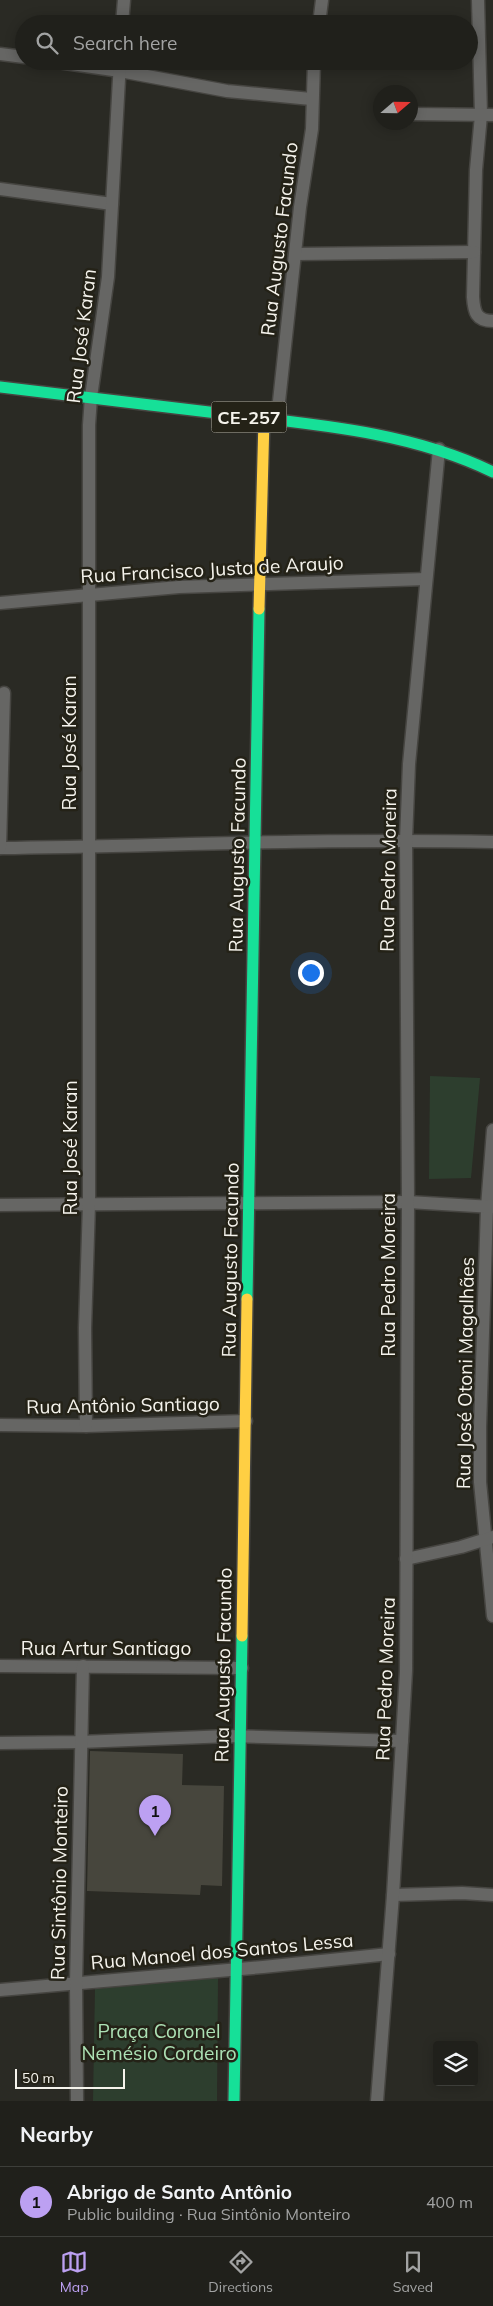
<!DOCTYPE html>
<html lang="en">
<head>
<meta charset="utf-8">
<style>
	:root { --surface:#20201b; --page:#282824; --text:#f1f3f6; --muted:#a2a3a3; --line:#3d3e3a; --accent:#bca0f2 }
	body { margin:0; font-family:Mulish,sans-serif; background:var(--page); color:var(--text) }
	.controls { position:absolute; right:15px; bottom:15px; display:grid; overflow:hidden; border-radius:5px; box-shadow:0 2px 12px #0003 }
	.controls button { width:45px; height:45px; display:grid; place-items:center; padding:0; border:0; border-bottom:1px solid var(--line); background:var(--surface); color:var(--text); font:25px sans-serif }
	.compass { position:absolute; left:373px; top:85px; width:45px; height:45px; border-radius:50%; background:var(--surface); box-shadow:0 2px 12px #0003; rotate:70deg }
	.scale { position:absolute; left:15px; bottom:12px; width:110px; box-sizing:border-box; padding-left:5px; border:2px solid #f5f3ec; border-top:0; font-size:14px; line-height:18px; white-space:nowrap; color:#f5f3ec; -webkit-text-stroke:4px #242217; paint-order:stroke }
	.you { position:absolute; left:310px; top:972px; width:18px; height:18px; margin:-12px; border:4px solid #fff; border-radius:50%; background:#1a73e8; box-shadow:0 0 0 8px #1a73e833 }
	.badge { display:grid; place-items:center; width:32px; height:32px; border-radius:50%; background:var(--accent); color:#111; font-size:16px; font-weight:700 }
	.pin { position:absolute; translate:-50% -41px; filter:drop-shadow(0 1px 2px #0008) }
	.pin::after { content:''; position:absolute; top:26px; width:18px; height:15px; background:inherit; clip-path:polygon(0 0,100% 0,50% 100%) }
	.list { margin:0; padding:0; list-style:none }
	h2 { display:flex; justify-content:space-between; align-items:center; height:65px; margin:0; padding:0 20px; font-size:21px }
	h2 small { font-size:16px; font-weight:400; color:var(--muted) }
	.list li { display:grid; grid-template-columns:32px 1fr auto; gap:15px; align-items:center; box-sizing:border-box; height:70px; padding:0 20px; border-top:1px solid var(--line) }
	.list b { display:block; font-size:19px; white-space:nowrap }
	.list p { margin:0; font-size:16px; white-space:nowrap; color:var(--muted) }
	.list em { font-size:16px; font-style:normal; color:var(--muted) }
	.icon { flex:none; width:28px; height:28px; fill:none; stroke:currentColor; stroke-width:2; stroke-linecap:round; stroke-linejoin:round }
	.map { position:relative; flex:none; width:493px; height:2101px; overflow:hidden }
	.search { position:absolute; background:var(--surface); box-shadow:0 2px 12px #0003; left:15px; right:15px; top:15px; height:55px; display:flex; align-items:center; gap:12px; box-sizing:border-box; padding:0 18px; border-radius:28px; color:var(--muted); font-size:19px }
	.sheet { height:135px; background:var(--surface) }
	nav { display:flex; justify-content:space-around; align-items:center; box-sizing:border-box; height:70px; border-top:1px solid var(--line); background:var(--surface); font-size:14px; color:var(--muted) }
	nav a { display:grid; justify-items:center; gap:2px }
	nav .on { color:var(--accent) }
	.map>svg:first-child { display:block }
</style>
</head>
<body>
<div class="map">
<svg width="493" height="2101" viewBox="0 0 493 2101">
	<rect width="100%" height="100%" fill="#2a2a24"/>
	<g fill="#2d3e2e">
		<polygon points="430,1076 480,1078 471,1178 429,1179"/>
		<polygon points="218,1978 217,2101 93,2101 95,1989"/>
	</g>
	<polygon fill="#47463d" points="90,1751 183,1754 182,1785 224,1786 222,1886 201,1885 200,1895 87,1891"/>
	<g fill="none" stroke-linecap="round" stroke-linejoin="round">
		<defs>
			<g id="street">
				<path d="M478,0l3,115 -5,55 -3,127c1,15 3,24 20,24"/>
				<polyline points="122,24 124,0"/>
				<polyline points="319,24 322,0"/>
				<polyline points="0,54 24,57"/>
				<polyline points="51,61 120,71 227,91 311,99"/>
				<polyline points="412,114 493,115"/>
				<polyline points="0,189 112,204"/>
				<polyline points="295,254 474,252"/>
				<polyline points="277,420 300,207 312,129 314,61"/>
				<polyline points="0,603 179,587 426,579"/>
				<path d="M0,848c164,-2 328,-10 493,-6"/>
				<polyline points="0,848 4,693"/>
				<polyline points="493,1130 487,1207 480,1427 480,1482 493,1616"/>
				<polyline points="0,1205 408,1202 493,1207"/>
				<polyline points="0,1425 86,1426 246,1421"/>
				<polyline points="86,1426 85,1328 89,1204 89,425 91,397 108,277 120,61"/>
				<polyline points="406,1559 461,1547 493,1537"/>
				<polyline points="0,1666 242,1668"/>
				<polyline points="0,1743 80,1742 229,1736 402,1741"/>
				<polyline points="393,1895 462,1893 493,1895"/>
				<polyline points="0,1990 263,1967 389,1954"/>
				<polyline points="77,2101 76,1983 83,1666"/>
				<polyline points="377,2101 393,1895 406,1671 408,1202 406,840 409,764 439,449"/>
			</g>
			<g id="fast">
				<path d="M0,387c78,9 156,19 234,28 88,10 179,18 259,57"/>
				<polyline points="247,1299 259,609"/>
				<polyline points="234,2101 242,1636"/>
			</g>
			<g id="slow">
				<polyline points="259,609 264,419"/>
				<polyline points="242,1636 247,1299"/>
			</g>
		</defs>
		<use href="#street" stroke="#464541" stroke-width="15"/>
		<use href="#fast" stroke="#464541" stroke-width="14"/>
		<use href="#slow" stroke="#464541" stroke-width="14"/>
		<use href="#street" stroke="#666664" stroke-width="12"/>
		<use href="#fast" stroke="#16e098" stroke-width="11"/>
		<use href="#slow" stroke="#ffcf43" stroke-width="11"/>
	</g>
	<g text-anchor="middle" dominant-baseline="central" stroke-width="5" stroke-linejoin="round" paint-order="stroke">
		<rect fill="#242217" stroke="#b6b4ac" stroke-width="1" x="211.5" y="401.5" width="75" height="31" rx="4"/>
		<g font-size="18" font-weight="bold" fill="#f5f3ec">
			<text x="249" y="417">CE-257</text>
		</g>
		<g font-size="19" fill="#f5f3ec" stroke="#242217">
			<text transform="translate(279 239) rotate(-83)">Rua Augusto Facundo</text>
			<text transform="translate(81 336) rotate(-83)">Rua José Karan</text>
			<text transform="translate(212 569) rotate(-3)">Rua Francisco Justa de Araujo</text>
			<text transform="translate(69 743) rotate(-90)">Rua José Karan</text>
			<text transform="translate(237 855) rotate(-89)">Rua Augusto Facundo</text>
			<text transform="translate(388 870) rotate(-89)">Rua Pedro Moreira</text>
			<text transform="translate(70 1148) rotate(-90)">Rua José Karan</text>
			<text transform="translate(230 1260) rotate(-89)">Rua Augusto Facundo</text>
			<text transform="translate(388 1275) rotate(-90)">Rua Pedro Moreira</text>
			<text transform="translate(465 1373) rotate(-89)">Rua José Otoni Magalhães</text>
			<text transform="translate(123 1405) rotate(-1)">Rua Antônio Santiago</text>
			<text x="106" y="1648">Rua Artur Santiago</text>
			<text transform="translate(223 1665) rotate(-89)">Rua Augusto Facundo</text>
			<text transform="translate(385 1679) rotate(-88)">Rua Pedro Moreira</text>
			<text transform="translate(59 1883) rotate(-89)">Rua Sintônio Monteiro</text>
			<text transform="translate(222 1951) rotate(-5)">Rua Manoel dos Santos Lessa</text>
		</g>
		<g font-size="19" fill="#ace0b4" stroke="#242217">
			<text x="159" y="2031">Praça Coronel<tspan x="159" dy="22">Nemésio Cordeiro</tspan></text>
		</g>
	</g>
</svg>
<div class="controls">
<button><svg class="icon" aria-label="layers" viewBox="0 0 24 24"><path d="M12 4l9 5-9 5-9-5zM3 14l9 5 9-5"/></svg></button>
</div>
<svg class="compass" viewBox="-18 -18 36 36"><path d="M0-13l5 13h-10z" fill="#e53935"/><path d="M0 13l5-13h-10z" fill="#a2a3a3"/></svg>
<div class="scale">50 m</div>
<div class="you"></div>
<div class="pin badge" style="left:155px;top:1836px">1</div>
<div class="search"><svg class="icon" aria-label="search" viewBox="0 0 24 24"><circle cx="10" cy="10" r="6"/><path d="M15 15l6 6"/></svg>Search here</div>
</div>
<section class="sheet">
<h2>Nearby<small></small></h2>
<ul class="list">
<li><span class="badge">1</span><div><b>Abrigo de Santo Antônio</b><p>Public building · Rua Sintônio Monteiro</p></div><em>400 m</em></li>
</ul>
</section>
<nav>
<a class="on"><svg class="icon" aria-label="map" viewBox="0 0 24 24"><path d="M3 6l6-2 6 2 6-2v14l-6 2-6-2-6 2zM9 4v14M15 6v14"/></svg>Map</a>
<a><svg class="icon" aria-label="directions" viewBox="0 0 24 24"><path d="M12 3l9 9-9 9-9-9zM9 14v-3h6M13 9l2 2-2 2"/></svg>Directions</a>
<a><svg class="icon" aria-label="saved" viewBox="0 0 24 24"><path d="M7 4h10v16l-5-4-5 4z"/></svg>Saved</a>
</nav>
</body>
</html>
